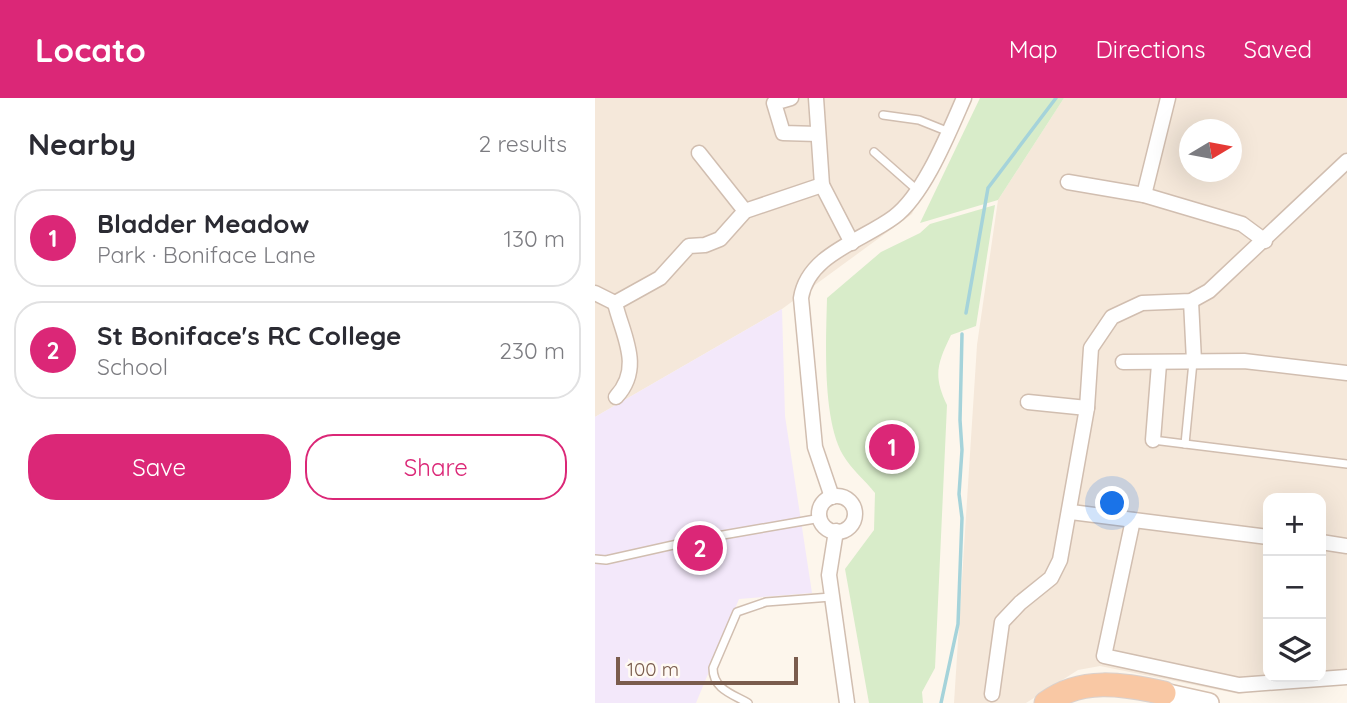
<!DOCTYPE html>
<html lang="en">
<head>
<meta charset="utf-8">
<style>
	:root { --surface:#fff; --page:#f7f7f7; --text:#2b2b33; --muted:#7c7c81; --line:#e1e1e2; --accent:#db2777 }
	body { margin:0; font-family:Quicksand,sans-serif; background:var(--page); color:var(--text) }
	.controls { position:absolute; right:21px; bottom:21px; display:grid; overflow:hidden; border-radius:14px; box-shadow:0 7px 28px #0002 }
	.controls button { width:63px; height:63px; display:grid; place-items:center; padding:0; border:0; border-bottom:2px solid var(--line); background:var(--surface); color:var(--text); font:35px sans-serif }
	.compass { position:absolute; left:584px; top:21px; width:63px; height:63px; border-radius:50%; background:var(--surface); box-shadow:0 7px 28px #0002; rotate:80deg }
	.scale { position:absolute; left:21px; bottom:18px; width:182px; box-sizing:border-box; padding-left:7px; border:4px solid #7a5c4d; border-top:0; font-size:19px; line-height:24px; white-space:nowrap; color:#7a5c4d; -webkit-text-stroke:5px #fffaf3; paint-order:stroke }
	.you { position:absolute; left:518px; top:406px; width:24px; height:24px; margin:-18px; border:5px solid #fff; border-radius:50%; background:#1a73e8; box-shadow:0 0 0 10px #1a73e833 }
	.badge { display:grid; place-items:center; width:46px; height:46px; border-radius:50%; background:var(--accent); color:#fff; font-size:23px; font-weight:700 }
	.pin { position:absolute; translate:-50% -50%; border:4px solid #fff; box-shadow:0 2px 7px #0006 }
	.list { margin:0; padding:0; list-style:none }
	h2 { display:flex; justify-content:space-between; align-items:center; height:91px; margin:0; padding:0 28px; font-size:30px }
	h2 small { font-size:23px; font-weight:400; color:var(--muted) }
	.list li { display:grid; grid-template-columns:46px 1fr auto; gap:21px; align-items:center; box-sizing:border-box; height:98px; margin:0 14px 14px; padding:0 14px; border:2px solid var(--line); border-radius:28px }
	.list b { display:block; font-size:26px; white-space:nowrap }
	.list p { margin:0; font-size:23px; white-space:nowrap; color:var(--muted) }
	.list em { font-size:23px; font-style:normal; color:var(--muted) }
	.actions { display:flex; gap:14px; padding:21px 28px }
	.actions a { flex:1; padding:16px 0; border:2px solid var(--accent); border-radius:28px; text-align:center; font-size:24px; color:var(--accent) }
	.actions .main { background:var(--accent); color:#fff }
	.icon { flex:none; width:38px; height:38px; fill:none; stroke:currentColor; stroke-width:2; stroke-linecap:round; stroke-linejoin:round }
	.map { position:relative; flex:none; width:752px; height:605px; overflow:hidden }
	header { display:flex; align-items:center; gap:42px; box-sizing:border-box; height:98px; padding:0 35px; background:var(--accent); color:#fff }
	header strong { font-size:33px }
	nav { display:flex; gap:38px; margin-inline-start:auto; font-size:24px }
	main { display:flex }
	aside { flex:1; background:var(--surface) }
	.map>svg:first-child { display:block }
</style>
</head>
<body>
<header>
<strong>Locato</strong>
<nav><a>Map</a><a>Directions</a><a>Saved</a></nav>
</header>
<main>
<aside>
<h2>Nearby<small>2 results</small></h2>
<ul class="list">
<li><span class="badge">1</span><div><b>Bladder Meadow</b><p>Park · Boniface Lane</p></div><em>130 m</em></li>
<li><span class="badge">2</span><div><b>St Boniface's RC College</b><p>School</p></div><em>230 m</em></li>
</ul>
<div class="actions"><a class="main">Save</a><a>Share</a></div>
</aside>
<div class="map">
<svg width="752" height="605" viewBox="0 0 752 605">
	<rect width="100%" height="100%" fill="#fdf6ec"/>
	<g fill="#f5e8da" fill-rule="evenodd">
		<polygon points="0,0 362,0 317,116 187,211 0,319"/>
		<path d="M469,0h283v581l-108,15 -139,-28 -22,4 -52,33h-72l23,-358 21,-145zM594,32h42v42h-42zM673,400h53v179h-53z"/>
	</g>
	<polygon fill="#f3e8fa" points="187,211 190,318 217,495 144,501 101,605 0,605 0,319"/>
	<g fill="#d8ecc9">
		<polygon points="385,0 469,0 403,102 325,125"/>
		<path d="M400,107l-19,121 -25,9c-14,29 -18,41 -4,70l-12,263 -13,24 1,11h-54l-24,-134 29,-39 1,-37c-10,-13 -24,-24 -32,-38 -21,-36 -17,-114 -16,-157l54,-46 39,-19 10,-9z"/>
	</g>
	<g fill="none" stroke-linecap="round" stroke-linejoin="round">
		<g stroke="#a5d3da" stroke-width="3.5">
			<polyline points="371,215 393,90 461,0"/>
			<polyline points="346,605 363,526 367,420 364,396 367,352 365,322 367,236"/>
		</g>
		<defs>
			<g id="service">
				<polyline points="288,17 324,22 354,34"/>
				<polyline points="279,54 321,91"/>
				<polyline points="558,342 752,366"/>
				<polyline points="590,346 598,264"/>
				<polyline points="0,461 11,462 105,441 226,420"/>
				<path d="M153,605c-16,-9 -35,-14 -35,-35l24,-56 29,-10 65,-5"/>
			</g>
			<g id="minor">
				<polyline points="196,0 179,5 188,35 223,36"/>
				<polyline points="221,0 227,87 257,145"/>
				<polyline points="104,55 150,113"/>
				<polyline points="473,84 549,97 647,126 670,143"/>
				<polyline points="549,97 573,0"/>
				<polyline points="0,195 20,205"/>
				<polyline points="596,203 599,263"/>
				<polyline points="20,205 65,180 94,148 110,147 125,141 150,113 227,87"/>
				<path d="M20,205c7,31 29,64 1,94"/>
				<polyline points="528,264 649,263 752,275"/>
				<polyline points="433,304 492,310"/>
				<polyline points="558,342 564,266"/>
				<circle cx="242" cy="416" r="18"/>
				<path d="M237,399l-17,-50 -14,-149c7,-44 61,-57 93,-81 30,-22 55,-85 70,-119"/>
				<polyline points="476,414 673,439"/>
				<polyline points="538,422 509,558 644,587 752,579"/>
				<polyline points="241,433 234,477 252,605"/>
				<polyline points="726,444 752,448"/>
				<polyline points="397,596 407,524 425,505 456,480 465,462 492,310 496,250 517,219 547,205 596,203 614,193 752,63"/>
			</g>
			<polyline id="secondary" points="569,595 614,605"/>
			<path id="trunk" d="M451,605c35,-26 77,-19 118,-10"/>
		</defs>
		<use href="#service" stroke="#d1beb0" stroke-width="10"/>
		<use href="#minor" stroke="#d1beb0" stroke-width="17"/>
		<use href="#secondary" stroke="#d6c0b0" stroke-width="22"/>
		<use href="#trunk" stroke="#dad1cd" stroke-width="25"/>
		<use href="#service" stroke="#fff" stroke-width="7"/>
		<use href="#minor" stroke="#fff" stroke-width="14"/>
		<use href="#secondary" stroke="#fff" stroke-width="19"/>
		<use href="#trunk" stroke="#f9c8a4" stroke-width="23"/>
	</g>
</svg>
<div class="controls">
<button>+</button>
<button>−</button>
<button><svg class="icon" aria-label="layers" viewBox="0 0 24 24"><path d="M12 4l9 5-9 5-9-5zM3 14l9 5 9-5"/></svg></button>
</div>
<svg class="compass" viewBox="-18 -18 36 36"><path d="M0-13l5 13h-10z" fill="#e53935"/><path d="M0 13l5-13h-10z" fill="#7c7c81"/></svg>
<div class="scale">100 m</div>
<div class="you"></div>
<div class="pin badge" style="left:297px;top:349px">1</div>
<div class="pin badge" style="left:105px;top:450px">2</div>
</div>
</main>
</body>
</html>
